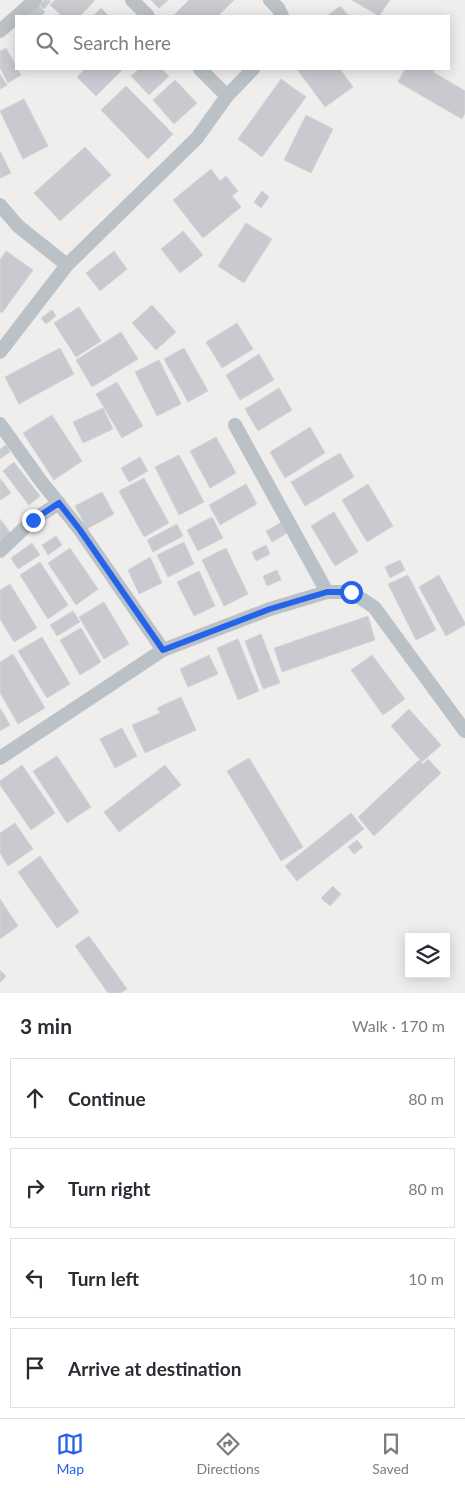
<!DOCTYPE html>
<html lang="en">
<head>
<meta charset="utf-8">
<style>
	:root { --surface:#fff; --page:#f7f7f7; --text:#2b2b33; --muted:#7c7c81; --line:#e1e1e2; --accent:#2563eb }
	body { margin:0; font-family:Lato,sans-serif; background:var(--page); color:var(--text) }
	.controls { position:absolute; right:15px; bottom:15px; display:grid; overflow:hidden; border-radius:0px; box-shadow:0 2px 12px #0003 }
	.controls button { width:45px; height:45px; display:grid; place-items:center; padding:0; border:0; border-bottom:1px solid var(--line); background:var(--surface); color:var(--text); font:25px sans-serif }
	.stop { position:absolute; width:15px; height:15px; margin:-11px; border:4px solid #2563eb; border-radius:50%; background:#fff }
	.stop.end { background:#2563eb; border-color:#fff; box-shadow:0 1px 5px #0008 }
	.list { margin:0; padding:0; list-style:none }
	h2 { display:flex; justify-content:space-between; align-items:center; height:65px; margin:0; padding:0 20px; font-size:21px }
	h2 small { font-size:16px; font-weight:400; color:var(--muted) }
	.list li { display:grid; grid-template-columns:32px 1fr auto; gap:15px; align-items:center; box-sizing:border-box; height:80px; margin:0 10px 10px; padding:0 10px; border:1px solid var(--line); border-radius:0px }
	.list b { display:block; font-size:19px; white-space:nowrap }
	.list em { font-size:16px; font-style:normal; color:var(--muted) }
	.icon { flex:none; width:28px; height:28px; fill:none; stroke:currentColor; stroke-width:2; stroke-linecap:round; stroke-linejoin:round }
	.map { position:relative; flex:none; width:465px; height:993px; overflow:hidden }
	.search { position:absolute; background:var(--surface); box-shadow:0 2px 12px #0003; left:15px; right:15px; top:15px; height:55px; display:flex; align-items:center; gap:12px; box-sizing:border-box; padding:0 18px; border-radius:0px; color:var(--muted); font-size:19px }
	.sheet { height:425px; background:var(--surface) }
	nav { display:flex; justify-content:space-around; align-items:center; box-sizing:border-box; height:70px; border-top:1px solid var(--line); background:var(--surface); font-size:14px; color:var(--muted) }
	nav a { display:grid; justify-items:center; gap:2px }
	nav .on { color:var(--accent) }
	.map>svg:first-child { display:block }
</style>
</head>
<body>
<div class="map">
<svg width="465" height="993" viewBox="0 0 465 993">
	<rect width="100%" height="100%" fill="#f0eded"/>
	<g fill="#c8cacf" stroke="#d2d4d8">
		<polygon points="44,0 51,1 44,9 40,5"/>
		<polygon points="55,0 95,0 80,16 62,16 50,5"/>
		<polygon points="151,0 168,0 159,8"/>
		<polygon points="189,0 234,0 218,16 173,16"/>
		<polygon points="352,0 390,0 379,16"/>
		<polygon points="38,4 45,12 41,16 27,16"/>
		<polygon points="340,6 349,16 327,16"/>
		<polygon points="101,8 109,16 93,16"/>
		<polygon points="6,48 21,75 8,83 0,68 0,51"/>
		<polygon points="85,69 123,69 96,96 77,77"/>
		<polygon points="139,69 162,69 169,76 149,95 131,76"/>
		<polygon points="297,69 340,69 353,87 325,107"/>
		<polygon points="405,69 435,69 433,72 465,91 465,113 462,119 398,82"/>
		<polygon points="0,74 7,85 0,89"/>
		<polygon points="281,79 306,97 262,157 238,139"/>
		<polygon points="175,80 197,103 174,124 153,100"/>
		<polygon points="126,86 173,134 148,159 101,110"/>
		<polygon points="24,99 48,146 23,159 0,111"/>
		<polygon points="306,115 333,129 311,173 284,160"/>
		<polygon points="85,147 111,175 60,221 34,193"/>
		<polygon points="0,151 11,173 0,178"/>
		<polygon points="211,169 220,181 226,176 238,191 232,196 241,207 203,238 173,200"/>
		<polygon points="262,191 269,197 261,208 254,202"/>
		<polygon points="246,223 272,239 244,283 218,266"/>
		<polygon points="183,231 203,255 180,273 161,249"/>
		<polygon points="6,251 33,270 2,313 0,311 0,260"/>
		<polygon points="114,251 127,269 100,291 86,273"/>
		<polygon points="152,305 176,332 156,350 132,323"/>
		<polygon points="79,307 101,341 76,357 54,323"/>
		<polygon points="52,310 56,316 46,324 41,318"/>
		<polygon points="237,323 253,349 222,368 206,342"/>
		<polygon points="121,332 138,359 92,387 76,360"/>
		<polygon points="60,348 74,374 19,404 5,377"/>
		<polygon points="184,348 208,391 188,402 164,359"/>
		<polygon points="259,354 274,380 240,400 226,375"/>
		<polygon points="159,360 181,404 157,416 135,372"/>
		<polygon points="117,382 143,426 122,438 96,394"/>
		<polygon points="279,388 292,410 258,431 245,409"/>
		<polygon points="103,408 113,429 83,443 73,422"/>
		<polygon points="52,415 82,461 54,480 23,433"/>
		<polygon points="310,427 325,453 285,478 270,452"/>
		<polygon points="216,437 236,473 210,488 190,451"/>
		<polygon points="6,445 10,452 0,459 0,449"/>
		<polygon points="340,453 354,477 305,506 291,482"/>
		<polygon points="179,455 204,502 179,515 155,467"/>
		<polygon points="140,457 148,471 129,482 121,468"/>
		<polygon points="14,462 40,496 29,505 3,471"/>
		<polygon points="0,478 11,493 0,500"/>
		<polygon points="144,478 169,523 144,537 119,491"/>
		<polygon points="246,484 257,504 220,525 209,505"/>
		<polygon points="368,484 393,526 367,542 342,500"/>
		<polygon points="102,492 114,514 87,529 75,506"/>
		<polygon points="334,512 358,552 335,566 311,526"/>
		<polygon points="212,517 223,538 198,551 187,530"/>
		<polygon points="0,519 12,535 0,544"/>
		<polygon points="282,522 287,533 272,542 266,531"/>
		<polygon points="177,524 183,536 153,552 147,540"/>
		<polygon points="56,536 62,545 48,555 42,545"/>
		<polygon points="184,542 194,564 168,577 157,555"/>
		<polygon points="32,543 40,555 18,569 11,558"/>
		<polygon points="266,545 270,554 256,561 252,552"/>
		<polygon points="70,548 98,589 76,605 48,563"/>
		<polygon points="226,548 248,594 224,606 202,560"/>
		<polygon points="150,557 162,583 139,594 128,570"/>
		<polygon points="400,560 405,570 390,578 385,567"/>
		<polygon points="40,562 68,605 48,619 20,575"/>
		<polygon points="277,570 281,580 267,586 263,576"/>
		<polygon points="199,571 215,606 194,616 177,582"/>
		<polygon points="408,575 436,630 416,640 388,584"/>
		<polygon points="439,575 465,623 465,625 446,636 419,587"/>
		<polygon points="10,584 37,628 14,642 0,619 0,590"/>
		<polygon points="104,602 129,644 104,659 79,617"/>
		<polygon points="73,611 80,622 57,636 50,625"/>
		<polygon points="368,616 375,640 282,672 274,648"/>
		<polygon points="81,628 101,662 80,675 60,640"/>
		<polygon points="261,634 280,683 263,689 245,641"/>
		<polygon points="42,637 70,684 47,698 18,651"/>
		<polygon points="238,639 259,691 238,700 217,648"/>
		<polygon points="13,654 45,708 18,724 0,693 0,662"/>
		<polygon points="209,655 218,674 188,687 180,669"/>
		<polygon points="372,655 405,699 383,715 351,670"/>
		<polygon points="181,697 196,730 145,753 132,725 160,713 157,708"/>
		<polygon points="0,708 10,725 0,731"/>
		<polygon points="409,709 441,745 422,762 391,726"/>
		<polygon points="122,728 137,756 115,768 100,739"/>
		<polygon points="57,756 91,807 67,823 33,771"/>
		<polygon points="249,758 303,847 281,861 227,771"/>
		<polygon points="428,759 441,773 374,836 358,817 419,760 423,764"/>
		<polygon points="22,765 55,813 31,830 0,785 0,781"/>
		<polygon points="165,765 181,785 119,832 104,812"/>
		<polygon points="351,813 364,829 297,881 285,866"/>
		<polygon points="15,823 33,849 8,866 0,853 0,833"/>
		<polygon points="357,840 363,847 354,854 348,847"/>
		<polygon points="40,856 79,912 57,928 18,872"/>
		<polygon points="333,886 341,894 330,906 321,898"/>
		<polygon points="0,899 18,926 0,939"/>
		<polygon points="89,936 127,989 120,993 108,993 75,946"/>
		<polygon points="0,970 6,976 0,983"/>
	</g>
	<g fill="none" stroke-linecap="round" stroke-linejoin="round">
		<g stroke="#bac2c8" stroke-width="14">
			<polyline points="132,0 148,16"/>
			<polyline points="270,0 278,8 282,16"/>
			<polyline points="0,31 35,0"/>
			<polyline points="200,69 227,96"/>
			<polyline points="0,205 18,226 67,265"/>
			<polyline points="0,352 67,265 197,138 227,96 253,69"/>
			<polyline points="0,424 40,480 80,530 163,650"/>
			<polyline points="235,425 327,592"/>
			<polyline points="0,551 33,520 59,503"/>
			<polyline points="0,758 163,650 270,609 327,592 351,592 374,607 465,731"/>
		</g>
	</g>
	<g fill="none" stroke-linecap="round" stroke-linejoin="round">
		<polyline stroke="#2563eb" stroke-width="6" points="33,520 59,503 80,530 163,650 270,609 327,592 351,592"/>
	</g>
</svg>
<div class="controls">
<button><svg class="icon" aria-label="layers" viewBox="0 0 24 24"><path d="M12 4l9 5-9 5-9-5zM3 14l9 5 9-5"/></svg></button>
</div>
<div class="stop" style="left:351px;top:592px"></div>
<div class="stop end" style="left:33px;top:520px"></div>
<div class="search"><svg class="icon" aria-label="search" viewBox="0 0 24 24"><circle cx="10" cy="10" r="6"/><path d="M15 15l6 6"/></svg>Search here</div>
</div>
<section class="sheet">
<h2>3 min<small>Walk · 170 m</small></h2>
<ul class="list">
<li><svg class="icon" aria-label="ahead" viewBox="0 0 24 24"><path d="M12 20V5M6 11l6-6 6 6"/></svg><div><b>Continue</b></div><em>80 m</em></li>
<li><svg class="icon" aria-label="right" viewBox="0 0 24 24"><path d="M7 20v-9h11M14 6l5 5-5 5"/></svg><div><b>Turn right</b></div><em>80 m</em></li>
<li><svg class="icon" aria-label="left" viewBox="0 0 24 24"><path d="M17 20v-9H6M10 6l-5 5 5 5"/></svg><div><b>Turn left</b></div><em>10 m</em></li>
<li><svg class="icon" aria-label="arrive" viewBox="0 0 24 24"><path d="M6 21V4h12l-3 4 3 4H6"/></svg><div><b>Arrive at destination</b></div></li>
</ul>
</section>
<nav>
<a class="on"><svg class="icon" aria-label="map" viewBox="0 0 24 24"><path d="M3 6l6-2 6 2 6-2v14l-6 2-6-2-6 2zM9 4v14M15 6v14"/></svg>Map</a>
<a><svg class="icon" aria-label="directions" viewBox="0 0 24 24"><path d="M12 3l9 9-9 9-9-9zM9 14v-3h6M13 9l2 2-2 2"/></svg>Directions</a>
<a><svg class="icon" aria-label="saved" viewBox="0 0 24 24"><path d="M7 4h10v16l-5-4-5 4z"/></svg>Saved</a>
</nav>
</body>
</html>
